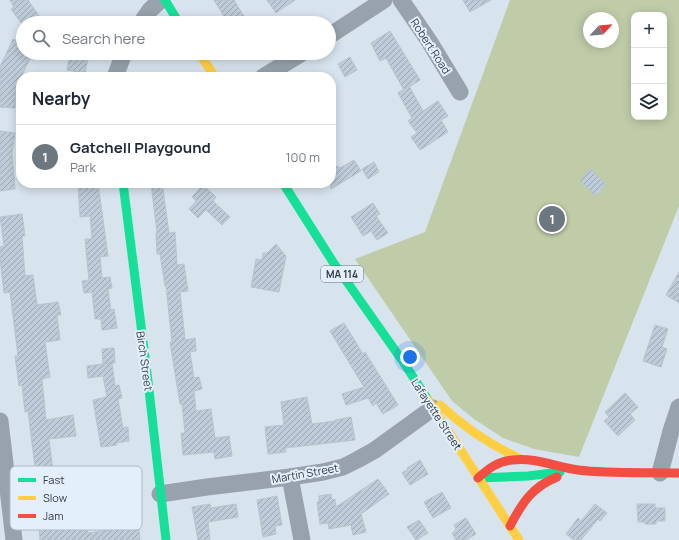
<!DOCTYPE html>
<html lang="en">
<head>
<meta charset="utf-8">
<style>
	:root { --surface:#fff; --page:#f6f6f7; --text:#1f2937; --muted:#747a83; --line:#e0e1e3; --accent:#6d777f }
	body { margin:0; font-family:Manrope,sans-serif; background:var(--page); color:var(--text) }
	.controls { position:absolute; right:12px; top:12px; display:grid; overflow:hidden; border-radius:8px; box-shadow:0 2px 10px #0003 }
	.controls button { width:36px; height:36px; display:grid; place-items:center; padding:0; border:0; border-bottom:1px solid var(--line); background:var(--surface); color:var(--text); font:20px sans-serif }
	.compass { position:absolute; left:583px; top:12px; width:36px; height:36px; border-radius:50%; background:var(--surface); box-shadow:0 2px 10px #0003; rotate:64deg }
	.you { position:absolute; left:410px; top:357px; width:14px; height:14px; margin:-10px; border:3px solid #fff; border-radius:50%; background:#1a73e8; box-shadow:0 0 0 6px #1a73e833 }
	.badge { display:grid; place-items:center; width:26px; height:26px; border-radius:50%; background:var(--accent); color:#fff; font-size:13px; font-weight:700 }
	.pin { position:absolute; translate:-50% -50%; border:2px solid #fff; box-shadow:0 1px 4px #0006 }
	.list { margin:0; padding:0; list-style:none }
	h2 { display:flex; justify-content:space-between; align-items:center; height:52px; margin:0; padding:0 16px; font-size:17px }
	h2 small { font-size:13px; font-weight:400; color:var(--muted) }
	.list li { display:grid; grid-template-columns:26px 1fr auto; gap:12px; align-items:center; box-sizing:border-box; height:64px; padding:0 16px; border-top:1px solid var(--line) }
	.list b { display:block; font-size:15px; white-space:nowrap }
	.list p { margin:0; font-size:13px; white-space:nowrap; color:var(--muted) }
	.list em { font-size:13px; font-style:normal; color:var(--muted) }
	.icon { flex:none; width:22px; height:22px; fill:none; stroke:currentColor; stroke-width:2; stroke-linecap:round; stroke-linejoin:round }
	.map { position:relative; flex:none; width:679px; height:540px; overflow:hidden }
	.search { position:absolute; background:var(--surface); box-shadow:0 2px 10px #0003; left:16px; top:16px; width:320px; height:44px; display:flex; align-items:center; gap:10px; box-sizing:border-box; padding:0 14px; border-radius:22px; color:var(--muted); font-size:15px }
	.panel { position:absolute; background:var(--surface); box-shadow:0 2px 10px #0003; left:16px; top:72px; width:320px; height:116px; border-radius:16px }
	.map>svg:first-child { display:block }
</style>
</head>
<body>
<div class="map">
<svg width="679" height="540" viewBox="0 0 679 540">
	<defs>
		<pattern id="building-hatch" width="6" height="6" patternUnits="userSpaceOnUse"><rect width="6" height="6" fill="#bdccd8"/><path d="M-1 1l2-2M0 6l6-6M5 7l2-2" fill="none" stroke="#9aa7b1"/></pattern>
	</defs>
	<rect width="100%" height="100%" fill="#d7e3ed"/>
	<path fill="#c0cca8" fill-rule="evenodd" d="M510,0h169v206l-100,251 -45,-8 -31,-11 -29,-19 -22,-18 -97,-142 70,-27zM634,15h30v102h-30zM589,18h24v24h-24z"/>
	<g fill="url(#building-hatch)" stroke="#b9c3cb">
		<polygon points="10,0 28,0 44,23 21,23 11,9 14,7"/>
		<polygon points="214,0 234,0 248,23 228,23"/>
		<polygon points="267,0 295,0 276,13"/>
		<polygon points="463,0 491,0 470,12"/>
		<polygon points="390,31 420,80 404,90 386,58 380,61 371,43"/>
		<polygon points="13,39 23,44 23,53 33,53 16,87 15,108 0,107 0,67"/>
		<polygon points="70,53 89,53 85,73 67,70"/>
		<polygon points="350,57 357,70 345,77 338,64"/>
		<polygon points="409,86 423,111 438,101 448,116 441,120 448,132 420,150 411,137 417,133 408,121 412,118 398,93"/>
		<polygon points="0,131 15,133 12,153 15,189 0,191"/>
		<polygon points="354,160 361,171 331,189 331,170 338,166 340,168"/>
		<polygon points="374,162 379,172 368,179 362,169"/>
		<polygon points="590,169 606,184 596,196 580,181"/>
		<polygon points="78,183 98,183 108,256 100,257 102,278 110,277 112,288 108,289 111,310 114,309 117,328 102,330 101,319 95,319 92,292 84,293 82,281 89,280 85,239 92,239 90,216 80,217"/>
		<polygon points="151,183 162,183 169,233 175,232 177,265 184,264 188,291 180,292 185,340 195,338 196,351 190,352 194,378 199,377 202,389 194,391 196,411 211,409 215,438 229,436 232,456 215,459 214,452 183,455 181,433 185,433 182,404 180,404 170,342 172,342 166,286 165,286 160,254 157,254 156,233 157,233"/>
		<polygon points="203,185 216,197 213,201 230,217 222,225 206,210 198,218 189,209 196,201 192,197"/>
		<polygon points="373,203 380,214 376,216 388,233 377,240 371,231 363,236 351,217"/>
		<polygon points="22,214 25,236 22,236 25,276 33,275 37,305 58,302 61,315 57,315 60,340 45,342 50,377 42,379 46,420 73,415 76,436 49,439 54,479 59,478 63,506 82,502 88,533 123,528 121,507 136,505 140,540 40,540 38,515 32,516 30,500 39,499 28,411 25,412 22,385 19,386 15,356 18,356 10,292 4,293 0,259 0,247 4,246 0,217"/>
		<polygon points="276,244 286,256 279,292 251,287 256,259 262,260 263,253 267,253"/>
		<polygon points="679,272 679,303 666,295"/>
		<polygon points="344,323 363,354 365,352 398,405 383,414 376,403 373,406 368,398 346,405 342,394 364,387 330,331"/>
		<polygon points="655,325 668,329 662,347 667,349 661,367 643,361"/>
		<polygon points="114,348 115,363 112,363 115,386 119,385 122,398 118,399 123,428 128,427 129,441 116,443 117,445 101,447 93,400 107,397 103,376 88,378 87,366 110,363 103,364 102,349"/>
		<polygon points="625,393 638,407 630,414 635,420 618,436 604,421 609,417 605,412"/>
		<polygon points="307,397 312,424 335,421 335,420 351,417 355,440 285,448 286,452 268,454 265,427 284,425 281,402"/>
		<polygon points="420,460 428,474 410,485 402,473 408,469 407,468"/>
		<polygon points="378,479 389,494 361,514 366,532 353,535 351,525 329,529 328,523 320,524 317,502 319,502 319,496 331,494 332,500 335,499 336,507"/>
		<polygon points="442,492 451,508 433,518 424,502"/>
		<polygon points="277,496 282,525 275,526 276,534 263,537 257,500"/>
		<polygon points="210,504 211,508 236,504 238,517 208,522 210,540 198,540 192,507"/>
		<polygon points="595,504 607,513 600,521 598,519 581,540 574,540 566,534 578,518 581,521"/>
		<polygon points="637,504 655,504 655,508 665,508 665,521 656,521 656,524 645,524 645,522 638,522"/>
		<polygon points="466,518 476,534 466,540 456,540 452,533 456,530 454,525"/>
		<polygon points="419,520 428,533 416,540 407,527"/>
	</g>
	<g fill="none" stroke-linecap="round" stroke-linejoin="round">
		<g stroke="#97a2ac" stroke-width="17">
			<polyline points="401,0 429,41 460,92"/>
			<polyline points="141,23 150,10 161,0"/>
			<polyline points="329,36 384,0"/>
			<polyline points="115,77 124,53"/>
			<polyline points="263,77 302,53"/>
			<polyline points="0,421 14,540"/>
			<polyline points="660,473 671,431 679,407"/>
			<polyline points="290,477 302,540"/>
			<polyline points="160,494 207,487 290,477 323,472 343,467 357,460 375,450 433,408"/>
		</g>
		<g stroke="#16e098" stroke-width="9">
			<polyline points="165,0 179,23"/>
			<polyline points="123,183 148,381 166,540"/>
			<polyline points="283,183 333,262 404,363 428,400"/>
			<polyline points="478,478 528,476 560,472"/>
		</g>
		<g stroke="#ffcf43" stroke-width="9">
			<polyline points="199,53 215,77"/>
			<polyline points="428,400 519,540"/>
			<path d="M440,405c25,23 50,40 81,54"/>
		</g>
		<g stroke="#f24e42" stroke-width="9">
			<path d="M478,478c10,-9 20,-17 34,-18 23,-3 44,7 66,10 33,4 68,2 101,3"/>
			<path d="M510,526c12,-23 22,-39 47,-49"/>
		</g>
	</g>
	<g text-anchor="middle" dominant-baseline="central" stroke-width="4" stroke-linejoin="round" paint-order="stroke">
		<rect fill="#e3f0fb" stroke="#68737b" stroke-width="1" x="321" y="266" width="42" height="16" rx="3"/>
		<g font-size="10" font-weight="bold" fill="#343d44">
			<text x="342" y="274">MA 114</text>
		</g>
		<g font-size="11" fill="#343d44" stroke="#e3f0fb">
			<text transform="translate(431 46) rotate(57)">Robert Road</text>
			<text transform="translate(145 361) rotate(82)">Birch Street</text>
			<text transform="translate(437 414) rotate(57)">Lafayette Street</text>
			<text transform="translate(305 473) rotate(-10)">Martin Street</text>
		</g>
	</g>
	<rect x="10" y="466" width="132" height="64" rx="6" fill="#e3f0fb" stroke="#aebac4" stroke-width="1"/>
	<rect x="18" y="478" width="18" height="4" fill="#16e098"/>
	<rect x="18" y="496" width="18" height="4" fill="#ffcf43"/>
	<rect x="18" y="514" width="18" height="4" fill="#f24e42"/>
	<g font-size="11" fill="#343d44">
		<text x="43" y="484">Fast</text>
		<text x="43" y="502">Slow</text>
		<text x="43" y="520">Jam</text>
	</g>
</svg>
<div class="controls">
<button>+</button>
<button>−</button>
<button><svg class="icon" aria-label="layers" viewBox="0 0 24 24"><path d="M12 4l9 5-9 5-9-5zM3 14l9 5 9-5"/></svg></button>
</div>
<svg class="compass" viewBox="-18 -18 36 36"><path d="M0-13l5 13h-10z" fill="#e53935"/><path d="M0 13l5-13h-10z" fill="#747a83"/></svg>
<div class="you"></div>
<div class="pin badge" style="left:552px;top:219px">1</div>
<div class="search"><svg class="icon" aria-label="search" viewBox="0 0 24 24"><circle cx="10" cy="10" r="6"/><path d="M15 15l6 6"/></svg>Search here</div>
<section class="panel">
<h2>Nearby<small></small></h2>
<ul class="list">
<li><span class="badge">1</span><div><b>Gatchell Playgound</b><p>Park</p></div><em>100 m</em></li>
</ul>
</section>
</div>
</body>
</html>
